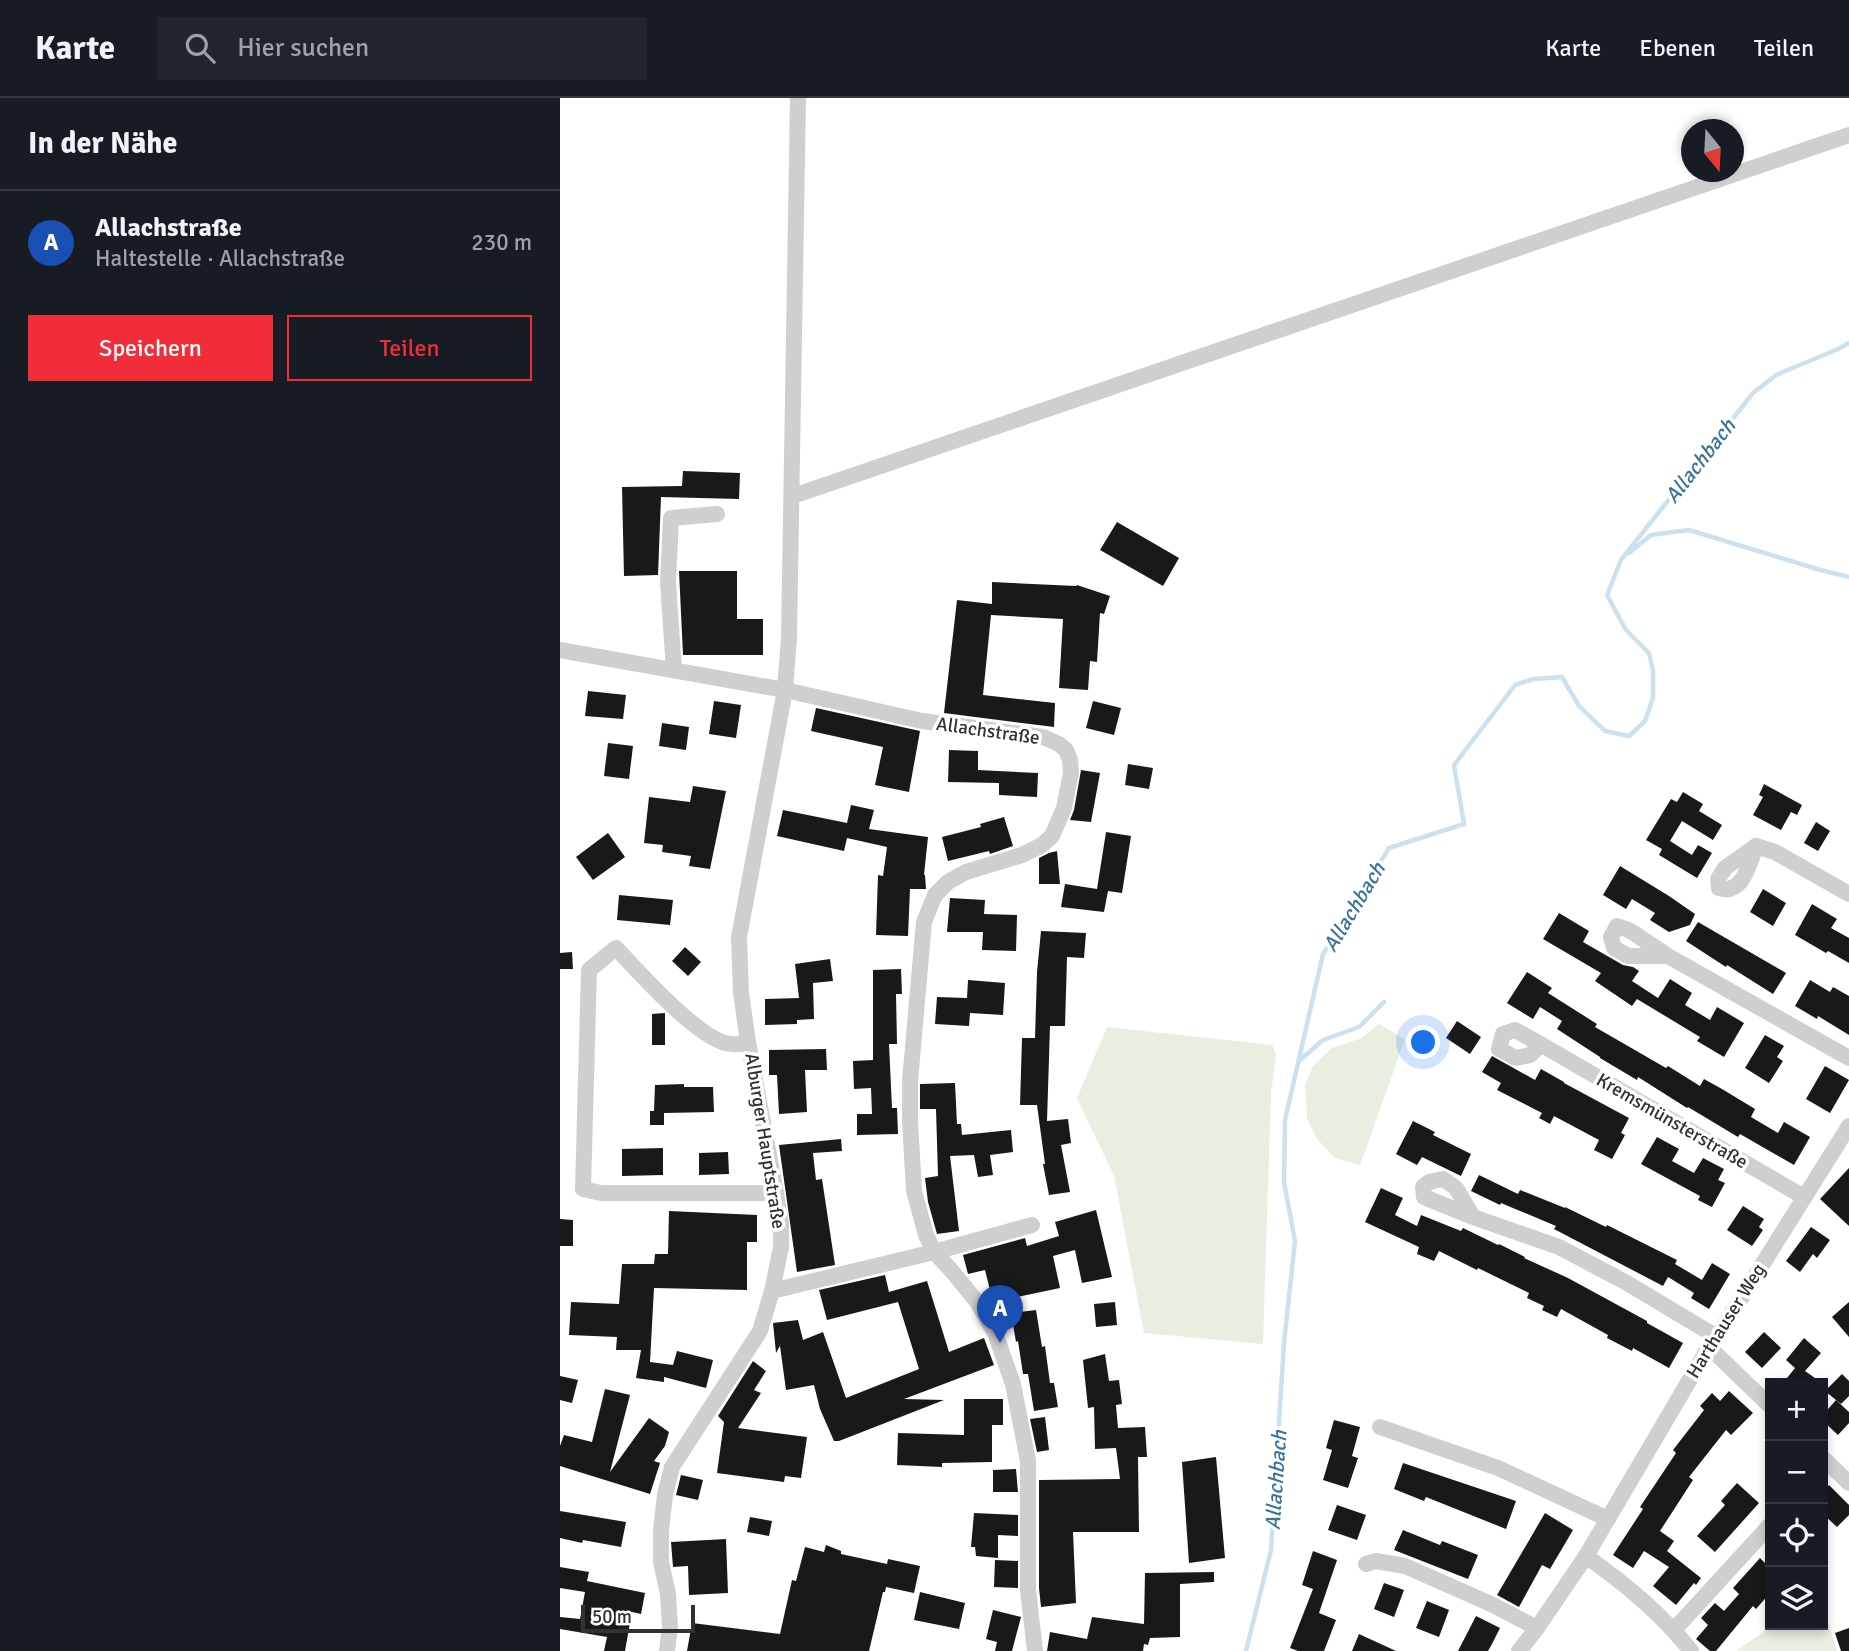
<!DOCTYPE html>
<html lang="de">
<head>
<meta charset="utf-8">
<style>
	:root { --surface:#171b24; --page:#20242c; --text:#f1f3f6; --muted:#9ea1a6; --line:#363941; --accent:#f02d39 }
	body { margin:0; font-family:Signika,sans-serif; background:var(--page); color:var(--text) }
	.controls { position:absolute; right:21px; bottom:21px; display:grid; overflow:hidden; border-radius:0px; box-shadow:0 4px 10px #0003 }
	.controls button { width:63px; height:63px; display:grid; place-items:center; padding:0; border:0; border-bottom:2px solid var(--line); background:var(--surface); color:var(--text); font:35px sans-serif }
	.compass { position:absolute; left:1121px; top:21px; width:63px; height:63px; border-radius:50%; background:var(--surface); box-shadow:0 4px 10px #0003; rotate:162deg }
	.scale { position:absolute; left:21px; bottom:18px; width:114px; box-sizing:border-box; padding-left:7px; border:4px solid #323232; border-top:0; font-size:19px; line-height:24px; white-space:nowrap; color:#323232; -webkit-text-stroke:5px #fff; paint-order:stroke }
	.you { position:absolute; left:864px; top:945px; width:24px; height:24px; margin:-18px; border:5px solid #fff; border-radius:50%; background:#1a73e8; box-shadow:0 0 0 10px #1a73e833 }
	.badge { display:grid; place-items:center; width:46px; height:46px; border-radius:50%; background:var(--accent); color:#fff; font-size:23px; font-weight:700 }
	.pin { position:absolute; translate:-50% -58px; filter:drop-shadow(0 2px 4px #0008) }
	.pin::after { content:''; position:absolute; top:37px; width:24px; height:21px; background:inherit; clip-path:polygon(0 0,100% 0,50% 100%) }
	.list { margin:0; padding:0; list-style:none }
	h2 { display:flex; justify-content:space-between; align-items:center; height:91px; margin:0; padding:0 28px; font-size:30px }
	h2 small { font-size:23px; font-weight:400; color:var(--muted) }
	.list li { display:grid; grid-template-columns:46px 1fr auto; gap:21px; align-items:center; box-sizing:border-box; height:105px; padding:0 28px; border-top:2px solid var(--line) }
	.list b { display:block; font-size:26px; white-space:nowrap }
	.list p { margin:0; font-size:23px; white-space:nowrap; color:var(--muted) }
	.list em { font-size:23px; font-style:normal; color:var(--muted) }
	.actions { display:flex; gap:14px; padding:21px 28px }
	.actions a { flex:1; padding:16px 0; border:2px solid var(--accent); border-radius:0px; text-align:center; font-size:24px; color:var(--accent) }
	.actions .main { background:var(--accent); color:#fff }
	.icon { flex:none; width:38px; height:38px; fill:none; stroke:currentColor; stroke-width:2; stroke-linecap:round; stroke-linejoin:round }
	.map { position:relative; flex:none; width:1289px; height:1553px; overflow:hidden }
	header { display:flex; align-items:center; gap:42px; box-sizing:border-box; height:98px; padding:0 35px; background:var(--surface); border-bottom:2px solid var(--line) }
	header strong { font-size:33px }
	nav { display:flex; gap:38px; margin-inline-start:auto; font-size:24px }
	.search { width:490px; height:63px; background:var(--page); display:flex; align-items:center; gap:18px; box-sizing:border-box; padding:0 24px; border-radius:0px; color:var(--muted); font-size:26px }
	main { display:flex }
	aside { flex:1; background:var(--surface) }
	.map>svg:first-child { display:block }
</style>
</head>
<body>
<header>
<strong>Karte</strong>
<div class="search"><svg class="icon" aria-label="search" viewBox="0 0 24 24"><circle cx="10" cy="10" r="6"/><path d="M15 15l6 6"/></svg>Hier suchen</div>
<nav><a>Karte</a><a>Ebenen</a><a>Teilen</a></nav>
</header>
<main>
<aside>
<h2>In der Nähe<small></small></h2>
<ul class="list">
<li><span class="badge" style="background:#1a4fb4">A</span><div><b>Allachstraße</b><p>Haltestelle · Allachstraße</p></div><em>230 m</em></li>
</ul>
<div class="actions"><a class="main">Speichern</a><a>Teilen</a></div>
</aside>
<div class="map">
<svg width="1289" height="1553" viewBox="0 0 1289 1553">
	<rect width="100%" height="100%" fill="#fff"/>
	<g fill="#e8efe0">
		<polygon points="819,926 845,941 800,1067 775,1060 757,1041 747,1020 745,988 753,968 772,950 802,940"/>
		<polygon points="547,929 713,947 716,957 711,995 703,1246 584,1235 554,1078 517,1000"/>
		<polygon points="1263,1508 1277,1553 1176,1553 1213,1527 1263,1527"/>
	</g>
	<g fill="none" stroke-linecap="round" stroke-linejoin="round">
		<g stroke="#cbe1ef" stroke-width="4.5">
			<polyline points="1069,455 1091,437 1129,432 1257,471 1289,479"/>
			<polyline points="739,963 763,942 799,929 824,904"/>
			<polyline points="686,1553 711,1452 724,1245 735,1143 724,1084 725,1022 763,856 829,750 904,726 894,667 955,587 973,581 1002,579 1019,608 1045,633 1069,638 1085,623 1093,600 1093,573 1089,555 1066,532 1047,497 1061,462 1193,295 1216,277 1278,251 1289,245"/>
		</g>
	</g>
	<g fill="#191919">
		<polygon points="123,373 180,375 179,401 101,399 98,477 64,478 62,389 122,388"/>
		<polygon points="557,424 619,460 603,488 540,452"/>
		<polygon points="119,473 177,473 177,521 203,521 203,557 123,557"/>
		<polygon points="432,484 516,488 517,487 550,498 544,516 540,515 537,564 530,563 528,592 499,590 503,521 431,517 423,597 495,605 494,629 384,615 397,502 432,506"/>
		<polygon points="28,593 66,597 63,621 25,618"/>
		<polygon points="154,603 181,607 176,640 149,636"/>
		<polygon points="533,603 561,610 554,637 526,630"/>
		<polygon points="256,610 360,633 349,694 315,687 323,649 251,633"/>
		<polygon points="102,625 129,629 126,652 99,648"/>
		<polygon points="48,645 73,648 69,681 44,678"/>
		<polygon points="389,652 418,653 418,672 478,675 477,699 439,697 439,685 388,684"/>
		<polygon points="568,666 593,670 589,691 565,687"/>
		<polygon points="521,672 540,675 531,724 510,722 514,712"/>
		<polygon points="1204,686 1242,707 1237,717 1231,714 1221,732 1193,717 1203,699 1199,697"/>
		<polygon points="133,688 166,693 150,771 129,768 131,758 102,754 103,747 84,745 89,699 130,704"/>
		<polygon points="1123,694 1143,706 1139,713 1162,727 1153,742 1122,723 1110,743 1132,757 1138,747 1152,755 1137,780 1099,757 1102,751 1086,742 1111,701 1117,704"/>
		<polygon points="291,707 314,712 309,731 368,739 364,777 365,777 366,791 350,791 348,838 316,837 318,777 323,778 327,749 287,740 284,753 217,738 223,712 287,725"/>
		<polygon points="444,719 453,748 430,756 429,753 388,763 382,739 421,729 420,726"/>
		<polygon points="1256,724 1270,733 1258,753 1244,745"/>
		<polygon points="546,734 571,738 562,795 548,793 544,814 501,809 505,786 537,791"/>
		<polygon points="48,735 65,759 33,782 16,759"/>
		<polygon points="497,753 500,786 479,786 479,760 489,755"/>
		<polygon points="1060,768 1109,798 1135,816 1130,827 1109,834 1090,822 1095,815 1072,801 1066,811 1043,797"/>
		<polygon points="1203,791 1226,805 1213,828 1190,814"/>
		<polygon points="59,797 113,802 110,827 57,822"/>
		<polygon points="390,800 425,802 424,816 457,817 456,853 422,852 423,834 387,834"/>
		<polygon points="1252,806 1277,821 1271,830 1289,840 1289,865 1268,853 1266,855 1235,837"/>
		<polygon points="999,815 1029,833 1023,844 1063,867 1073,869 1079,873 1072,883 1098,900 1110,881 1132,895 1125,907 1150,922 1157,909 1184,925 1164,959 1137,943 1140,939 1077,901 1072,908 1035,883 1041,875 983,841"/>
		<polygon points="1138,824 1226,875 1213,896 1167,867 1166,869 1126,843"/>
		<polygon points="481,833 526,835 524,860 507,859 505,928 490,928 487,1023 508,1021 511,1045 501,1047 510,1094 489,1097 483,1066 485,1066 477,1007 460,1007 462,940 475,940 477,874"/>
		<polygon points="125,849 141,864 128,878 112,863"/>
		<polygon points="12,854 13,871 0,871 0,855"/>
		<polygon points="270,861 273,883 253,885 254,921 237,922 237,926 205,927 205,901 239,900 235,866"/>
		<polygon points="341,871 342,896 336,896 337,946 329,946 332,1010 337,1010 338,1036 297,1037 297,1016 312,1016 311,990 294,991 293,963 313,962 313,872"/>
		<polygon points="967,874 992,890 988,895 1037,926 1035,929 1106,970 1108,968 1140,988 1144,981 1162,991 1195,1011 1191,1019 1218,1035 1224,1024 1250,1039 1234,1067 1180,1036 1178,1039 1128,1009 1127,1010 1078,979 1077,982 1040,960 1040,959 997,931 1002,923 980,909 973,921 947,905"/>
		<polygon points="408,882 445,885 443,917 410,915 409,928 375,926 377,899 407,900"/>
		<polygon points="1250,882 1270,894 1273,889 1289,898 1289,937 1258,918 1257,921 1235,908"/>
		<polygon points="105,915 105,947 92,947 92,916"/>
		<polygon points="897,923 921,939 910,956 886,940"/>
		<polygon points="1205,937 1224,948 1217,959 1223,963 1209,985 1185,970"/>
		<polygon points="266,951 267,972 245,972 247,1014 219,1016 217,977 209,977 209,952"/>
		<polygon points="932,958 975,982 981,971 1004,984 1004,985 1069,1020 1061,1035 1065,1037 1052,1061 1034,1052 1039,1042 994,1018 990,1026 979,1020 982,1015 937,992 941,985 922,974"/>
		<polygon points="1265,968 1289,982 1270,1015 1246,1001"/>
		<polygon points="395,985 397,1026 401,1026 402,1037 451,1032 453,1054 430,1057 433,1077 418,1079 414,1057 390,1058 399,1133 377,1136 368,1104 365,1080 378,1078 376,1011 360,1011 360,986"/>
		<polygon points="124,986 124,989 153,989 154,1014 104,1015 104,1027 90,1027 90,1013 94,1013 95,987"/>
		<polygon points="853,1023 875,1034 873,1037 911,1056 901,1078 862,1059 857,1067 836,1056"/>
		<polygon points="1097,1039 1119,1051 1112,1063 1134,1075 1143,1060 1164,1071 1158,1082 1165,1085 1152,1109 1138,1102 1140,1098 1081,1066"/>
		<polygon points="281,1041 282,1053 253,1055 256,1082 262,1081 275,1167 237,1174 219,1047"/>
		<polygon points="103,1050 103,1077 62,1078 62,1051"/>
		<polygon points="168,1054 169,1076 139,1077 139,1055"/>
		<polygon points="1289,1070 1289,1128 1260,1101"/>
		<polygon points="919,1077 958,1096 960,1092 1005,1110 1005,1109 1046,1129 1047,1127 1117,1162 1115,1166 1142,1182 1152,1165 1170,1176 1149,1211 1131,1200 1134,1195 1108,1179 1103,1188 994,1131 996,1128 941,1105 940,1107 911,1093"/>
		<polygon points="821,1090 843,1100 835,1117 857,1128 861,1117 901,1133 903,1130 938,1147 939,1146 965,1159 964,1160 1008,1180 1087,1223 1087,1225 1123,1245 1109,1270 1073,1250 1072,1253 1047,1240 1048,1237 1001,1211 997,1219 982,1212 984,1208 967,1200 969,1195 918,1170 917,1172 879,1153 874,1163 857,1156 859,1149 805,1124"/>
		<polygon points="1183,1108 1204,1121 1199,1129 1203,1132 1192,1148 1167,1132"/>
		<polygon points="536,1112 552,1179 522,1185 515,1152 493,1158 500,1190 448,1201 450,1209 435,1212 425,1172 408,1176 403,1157 465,1140 467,1148 499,1138 495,1124"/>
		<polygon points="109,1113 197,1117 197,1144 187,1144 187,1192 94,1190 90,1264 113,1267 117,1253 153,1262 146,1290 104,1279 104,1284 76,1280 81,1252 56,1252 57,1239 9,1237 11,1204 59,1206 62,1166 94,1166 95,1156 108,1156"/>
		<polygon points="0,1121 13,1122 13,1148 0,1148"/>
		<polygon points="1251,1129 1270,1142 1257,1160 1253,1156 1240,1174 1226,1163"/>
		<polygon points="325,1177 329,1194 367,1183 389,1254 424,1240 434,1267 344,1301 384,1302 279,1343 274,1343 260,1311 254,1287 226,1292 220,1248 216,1255 213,1225 238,1222 243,1242 263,1234 286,1300 359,1271 338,1204 267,1222 259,1192"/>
		<polygon points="555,1204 557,1227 536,1229 534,1206"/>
		<polygon points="1289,1204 1289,1239 1272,1219"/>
		<polygon points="476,1212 482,1249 485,1248 490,1285 494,1285 498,1309 474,1313 468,1276 463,1276 458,1243 456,1244 451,1215"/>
		<polygon points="1204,1234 1221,1250 1202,1270 1185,1254"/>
		<polygon points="1244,1240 1261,1255 1245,1273 1262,1285 1223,1285 1235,1270 1226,1262"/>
		<polygon points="545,1256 549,1283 559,1282 562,1306 556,1307 558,1330 585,1329 587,1359 578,1359 579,1434 513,1434 516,1505 481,1509 479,1490 479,1382 560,1381 556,1350 535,1351 534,1309 528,1310 523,1262"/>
		<polygon points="193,1263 206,1273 194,1292 201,1295 178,1330 247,1339 241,1380 225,1378 224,1384 157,1375 164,1324 158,1318"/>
		<polygon points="1282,1276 1289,1283 1289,1298 1281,1306 1265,1293"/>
		<polygon points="0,1278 18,1282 12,1305 0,1302"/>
		<polygon points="45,1291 70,1297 50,1374 89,1320 109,1334 105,1348 94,1363 100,1365 90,1396 0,1368 0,1348 4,1337 32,1344"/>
		<polygon points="1169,1293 1193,1315 1171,1337 1166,1332 1129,1379 1133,1382 1100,1433 1114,1443 1107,1453 1141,1480 1136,1487 1134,1485 1116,1507 1093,1488 1109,1469 1084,1453 1073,1470 1053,1457 1083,1411 1080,1409 1116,1355 1113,1352 1144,1312 1140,1308 1152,1295 1160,1303"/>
		<polygon points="404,1301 443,1301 443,1327 432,1327 432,1364 382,1365 382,1369 337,1367 338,1335 404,1337"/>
		<polygon points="1276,1302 1289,1314 1289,1325 1278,1337 1263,1323 1263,1317"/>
		<polygon points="485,1319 489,1352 477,1354 470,1321"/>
		<polygon points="774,1322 800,1329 792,1358 798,1360 788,1390 763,1382 772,1352 766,1350"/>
		<polygon points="656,1359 665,1460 629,1465 622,1364"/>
		<polygon points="843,1365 956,1403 946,1431 866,1399 864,1403 834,1391"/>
		<polygon points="456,1371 458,1394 433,1394 433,1372"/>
		<polygon points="121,1377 143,1382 138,1402 116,1397"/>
		<polygon points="1177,1385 1199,1405 1155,1454 1137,1438 1165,1407 1161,1403"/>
		<polygon points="1269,1387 1289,1407 1289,1417 1277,1429 1263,1416 1263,1394"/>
		<polygon points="777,1407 806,1417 797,1442 768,1432"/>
		<polygon points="0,1413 66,1424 61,1449 23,1442 22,1445 0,1440"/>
		<polygon points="414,1415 458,1417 458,1438 438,1437 438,1460 416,1458 415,1449 411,1449"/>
		<polygon points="985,1415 1013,1432 990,1471 982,1467 959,1509 937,1497"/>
		<polygon points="190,1419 212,1423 209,1438 187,1434"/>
		<polygon points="843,1432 880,1447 882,1443 918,1457 908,1481 834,1452"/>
		<polygon points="166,1441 168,1495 129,1497 128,1468 113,1469 111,1444"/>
		<polygon points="266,1447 281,1453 281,1456 327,1466 328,1461 360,1468 354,1495 326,1489 325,1494 323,1494 309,1553 127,1553 132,1525 220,1536 232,1482 236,1483 245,1449 264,1454"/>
		<polygon points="753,1453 777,1462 759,1515 776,1522 764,1553 738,1553 730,1550 753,1491 742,1487"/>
		<polygon points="1200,1460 1210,1470 1210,1495 1196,1511 1193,1508 1156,1553 1150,1553 1136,1541 1148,1527 1141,1520 1155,1505 1164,1513 1179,1496 1173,1490"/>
		<polygon points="435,1462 458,1463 458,1490 434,1489"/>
		<polygon points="0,1469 29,1474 27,1483 85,1495 81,1516 72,1514 65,1553 44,1553 47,1539 0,1531 0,1519 20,1521 25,1494 0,1490"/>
		<polygon points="654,1474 654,1484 620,1486 620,1539 590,1540 588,1547 584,1546 583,1553 487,1553 490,1534 527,1541 532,1519 584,1526 585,1475"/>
		<polygon points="824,1485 844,1492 834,1519 814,1511"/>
		<polygon points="360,1494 405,1505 399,1531 354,1522"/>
		<polygon points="867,1503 889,1512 879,1539 856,1530"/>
		<polygon points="433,1512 461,1519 452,1553 435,1553 437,1544 426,1541"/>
		<polygon points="916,1518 940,1530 932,1546 928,1553 898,1553"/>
		<polygon points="1289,1530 1289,1553 1281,1553 1275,1535"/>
		<polygon points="799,1536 836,1553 792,1553"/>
	</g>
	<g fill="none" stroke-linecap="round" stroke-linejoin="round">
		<g stroke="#cfcfcf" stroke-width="16">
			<polyline points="233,398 1289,37"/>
			<polyline points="0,552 225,592 362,623 483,639 499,646 506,652 510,662 511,675 504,710 492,738 482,747 462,757 406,774 388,784 375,797 364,824 350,983 350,1023 354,1093 366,1137 374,1154 391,1172 418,1205 435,1235 453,1286 468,1363 468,1492 475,1553"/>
			<polyline points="114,572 108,484 111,420 157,416"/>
			<path d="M1196,748c-6,16 -13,50 -37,42l-1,-9 7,-11z"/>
			<polyline points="1196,748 1215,754 1289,796"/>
			<polyline points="1108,858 1068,858 1054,850 1051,839 1057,828 1069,832 1108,858 1289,960"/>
			<path d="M188,944c-5,1 -11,3 -16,2 -30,0 -95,-74 -116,-96l-27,22 -6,219 18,4h175"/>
			<polyline points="981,946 970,957 956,960 939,951 943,936 955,932 989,951 1244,1099"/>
			<polyline points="913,1119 896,1090 883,1081 869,1084 863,1089 864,1099 913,1119 999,1149 1067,1185 1157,1239"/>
			<polyline points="212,1193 374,1154 472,1127"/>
			<polyline points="1149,1249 1210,1308"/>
			<polyline points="820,1329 938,1370 1048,1421"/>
			<polyline points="1263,1360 1289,1385"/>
			<path d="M1026,1458c39,28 75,57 105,95"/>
			<polyline points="806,1466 816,1463 845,1468 931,1506 977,1530"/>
			<polyline points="1114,1532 1210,1427"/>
			<polyline points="107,1553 110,1529 108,1496 101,1464 101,1432 105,1397 112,1369 200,1233 212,1193 221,1149 221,1126 216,1095 188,944 181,895 179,839 225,592 229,539 238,0"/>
			<polyline points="959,1553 977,1530 1026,1458 1149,1249 1157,1239 1289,1028"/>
		</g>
	</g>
	<g text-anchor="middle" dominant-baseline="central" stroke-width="7" stroke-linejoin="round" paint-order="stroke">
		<g font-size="19" fill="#323232" stroke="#fff">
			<text transform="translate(428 633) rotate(8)">Allachstraße</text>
			<text transform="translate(1112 1023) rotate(30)">Kremsmünsterstraße</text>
			<text transform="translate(205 1043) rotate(81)">Alburger Hauptstraße</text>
			<text transform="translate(1166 1223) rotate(-58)">Harthauser Weg</text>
		</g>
		<g font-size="21" font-style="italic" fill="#39739a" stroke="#fff">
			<text transform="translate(1140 363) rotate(-52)">Allachbach</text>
			<text transform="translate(794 809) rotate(-59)">Allachbach</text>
			<text transform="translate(716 1382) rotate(-86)">Allachbach</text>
		</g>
	</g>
</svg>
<div class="controls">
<button>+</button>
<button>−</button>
<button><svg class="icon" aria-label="locate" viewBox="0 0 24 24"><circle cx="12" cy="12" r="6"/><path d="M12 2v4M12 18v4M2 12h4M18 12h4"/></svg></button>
<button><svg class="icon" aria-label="layers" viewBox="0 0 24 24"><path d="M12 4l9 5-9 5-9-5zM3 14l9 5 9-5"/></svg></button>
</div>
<svg class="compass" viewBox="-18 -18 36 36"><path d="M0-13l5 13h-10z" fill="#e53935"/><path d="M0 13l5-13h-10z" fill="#9ea1a6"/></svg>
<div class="scale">50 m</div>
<div class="you"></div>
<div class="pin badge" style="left:440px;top:1245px;background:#1a4fb4">A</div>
</div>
</main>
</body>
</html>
